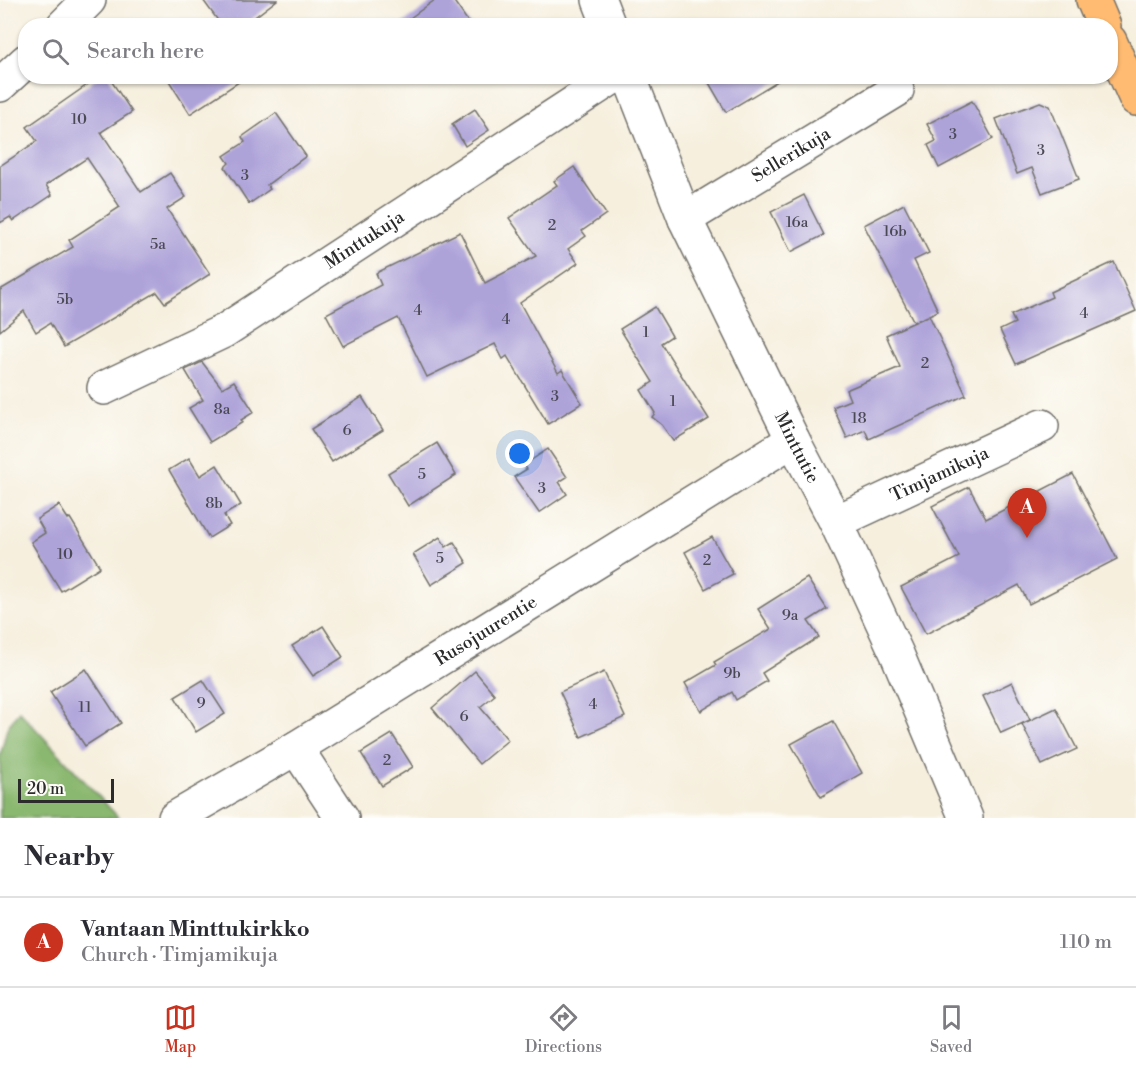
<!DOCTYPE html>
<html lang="en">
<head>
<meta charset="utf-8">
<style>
	:root { --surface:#fff; --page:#f2f2f3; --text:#2b2b33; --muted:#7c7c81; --line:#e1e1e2; --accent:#c8321e }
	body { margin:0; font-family:"Libre Bodoni",serif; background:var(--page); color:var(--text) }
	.scale { position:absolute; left:18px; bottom:15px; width:96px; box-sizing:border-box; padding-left:6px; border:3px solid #2b2b2b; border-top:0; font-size:16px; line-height:21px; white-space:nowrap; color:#2b2b2b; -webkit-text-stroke:4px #fdfcf7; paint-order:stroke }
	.you { position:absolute; left:520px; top:454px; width:21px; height:21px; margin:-15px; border:4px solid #fff; border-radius:50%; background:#1a73e8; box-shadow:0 0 0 9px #1a73e833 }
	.badge { display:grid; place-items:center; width:39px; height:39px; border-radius:50%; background:var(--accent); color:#fff; font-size:20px; font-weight:700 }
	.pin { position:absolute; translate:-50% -50px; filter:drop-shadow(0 2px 3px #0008) }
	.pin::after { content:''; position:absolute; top:32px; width:21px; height:18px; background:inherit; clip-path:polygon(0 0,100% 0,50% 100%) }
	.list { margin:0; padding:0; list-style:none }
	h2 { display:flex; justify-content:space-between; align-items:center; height:78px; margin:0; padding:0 24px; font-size:26px }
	h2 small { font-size:20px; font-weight:400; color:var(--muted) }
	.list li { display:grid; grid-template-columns:39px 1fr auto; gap:18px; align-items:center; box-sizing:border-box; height:90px; padding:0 24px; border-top:2px solid var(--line) }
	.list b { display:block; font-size:22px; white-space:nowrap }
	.list p { margin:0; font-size:20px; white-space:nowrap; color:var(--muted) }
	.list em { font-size:20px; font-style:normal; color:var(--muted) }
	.icon { flex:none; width:33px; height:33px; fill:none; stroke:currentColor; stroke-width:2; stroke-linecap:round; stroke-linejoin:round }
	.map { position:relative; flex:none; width:1136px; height:818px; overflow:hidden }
	.search { position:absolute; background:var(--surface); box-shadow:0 2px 4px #0004; left:18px; right:18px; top:18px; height:66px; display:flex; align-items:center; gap:15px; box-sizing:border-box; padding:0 21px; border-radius:24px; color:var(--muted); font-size:22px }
	.sheet { height:168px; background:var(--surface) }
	nav { display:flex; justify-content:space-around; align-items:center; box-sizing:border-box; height:84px; border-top:2px solid var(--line); background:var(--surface); font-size:16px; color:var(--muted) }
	nav a { display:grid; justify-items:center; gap:3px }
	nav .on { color:var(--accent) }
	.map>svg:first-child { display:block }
</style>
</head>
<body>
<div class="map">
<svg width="1136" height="818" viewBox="0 0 1136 818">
	<rect width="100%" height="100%" fill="#fdfcf7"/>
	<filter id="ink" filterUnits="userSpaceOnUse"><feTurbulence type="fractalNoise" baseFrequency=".0167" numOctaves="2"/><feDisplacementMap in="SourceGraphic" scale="12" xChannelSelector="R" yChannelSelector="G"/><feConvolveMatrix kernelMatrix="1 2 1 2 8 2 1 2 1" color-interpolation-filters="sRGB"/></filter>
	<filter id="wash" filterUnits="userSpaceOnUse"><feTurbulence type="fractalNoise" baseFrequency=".008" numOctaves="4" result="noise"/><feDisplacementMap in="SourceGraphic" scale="24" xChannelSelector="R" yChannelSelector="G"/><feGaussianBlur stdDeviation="1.35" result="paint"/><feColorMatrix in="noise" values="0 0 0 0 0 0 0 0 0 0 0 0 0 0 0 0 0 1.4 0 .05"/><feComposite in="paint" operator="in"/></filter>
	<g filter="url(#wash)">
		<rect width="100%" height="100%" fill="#f6efde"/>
		<polygon fill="#8ab870" stroke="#5a724e" stroke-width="1.5" points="19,711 119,818 0,818 0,757 7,728"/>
		<g id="blocks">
			<g fill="#aea3d9">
				<polygon points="203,0 277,0 243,26 222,26"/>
				<polygon points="435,0 453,0 471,26 399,26"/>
				<polygon points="100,76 108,76 132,112 101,132 141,192 170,173 186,197 167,209 210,274 165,303 157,292 64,347 50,323 36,332 24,311 0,331 0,290 73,247 69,240 120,207 87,158 46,185 52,195 13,221 10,217 0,223 0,166 37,141 27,127"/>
				<polygon points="166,76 248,76 190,114"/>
				<polygon points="705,76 786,76 726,112"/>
				<polygon points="972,101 993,139 939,168 928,145 936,141 927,124"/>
				<polygon points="1040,102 1050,106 1079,179 1042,193 1032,168 1017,174 996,119"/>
				<polygon points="475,109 489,130 465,146 452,124"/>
				<polygon points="276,113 306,156 267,185 270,189 249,204 225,167 229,163 224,156 245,142 242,137"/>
				<polygon points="574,167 606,214 582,231 586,236 568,249 578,263 520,303 558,373 562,370 582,403 548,424 507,356 503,359 495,344 427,377 398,318 343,346 326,314 381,285 376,273 460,232 485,283 536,256 509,218 557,185 554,181"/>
				<polygon points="804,195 824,235 791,252 771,212"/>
				<polygon points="904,204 929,253 914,260 938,311 929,315 966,395 869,439 865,430 847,438 833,407 850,400 846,390 900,367 886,335 928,316 914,322 864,225"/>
				<polygon points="1114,262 1136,311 1016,364 1000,330 1015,323 1011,315 1052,297 1050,292"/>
				<polygon points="655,307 672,336 661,343 709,419 673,441 662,425 652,417 655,413 641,390 653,382 620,329"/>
				<polygon points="202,362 222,388 234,381 254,412 241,420 243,422 210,442 189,408 203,400 185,370"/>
				<polygon points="362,397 383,430 332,462 311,429"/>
				<polygon points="437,443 456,475 408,506 388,473"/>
				<polygon points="548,449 567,477 559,482 567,494 539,513 514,477 527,469 524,465"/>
				<polygon points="189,458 200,476 217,465 241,505 224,515 230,525 209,538 169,470"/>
				<polygon points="1073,474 1117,559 1029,604 1019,585 926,634 901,587 959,557 932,506 969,487 986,519"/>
				<polygon points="59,505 68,519 70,518 100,567 61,591 31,542 45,533 37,519"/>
				<polygon points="440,537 446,547 454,542 467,563 431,585 413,554"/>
				<polygon points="712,537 733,574 705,589 685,552"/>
				<polygon points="807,578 827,609 808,621 819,637 762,673 767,681 736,700 732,692 701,711 685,683 716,665 714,662 771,629 758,609"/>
				<polygon points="323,626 343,657 313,676 292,646"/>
				<polygon points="86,669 121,723 85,746 50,692"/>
				<polygon points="475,671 495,695 480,707 508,740 479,764 432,708"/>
				<polygon points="604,672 625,717 581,737 560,692"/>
				<polygon points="203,680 225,714 196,732 175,697"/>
				<polygon points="1012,682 1030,720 1001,733 983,696"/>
				<polygon points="1056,708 1077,749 1042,765 1022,724"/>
				<polygon points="833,721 862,773 821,797 791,744"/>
				<polygon points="392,734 413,767 382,786 361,753"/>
			</g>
		</g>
	</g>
	<g filter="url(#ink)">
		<use href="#blocks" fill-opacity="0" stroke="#72706a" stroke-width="1.5"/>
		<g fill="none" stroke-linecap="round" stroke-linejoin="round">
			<defs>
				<g id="minor">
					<polyline points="599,0 609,26"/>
					<polyline points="63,26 89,0"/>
					<path id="s1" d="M629,76l56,143 108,221 43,82 61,132 69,164"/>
					<polyline points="0,85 26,61"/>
					<path id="s2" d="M685,219l212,-129"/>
					<path id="s3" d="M104,388l120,-57 391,-255"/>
					<path id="s4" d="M836,522l206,-96"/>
					<polyline points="296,748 342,818"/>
					<path id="s5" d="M175,818l121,-70 497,-308"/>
				</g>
				<g id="primary">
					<polyline points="1093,0 1104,26"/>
					<polyline points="1110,41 1136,99"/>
				</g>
			</defs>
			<use href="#minor" stroke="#72706a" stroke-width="36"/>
			<use href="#primary" stroke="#72706a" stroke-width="36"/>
			<use href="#minor" stroke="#fff" stroke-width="33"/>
			<use href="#primary" stroke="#ffbb71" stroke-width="33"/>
		</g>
	</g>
	<g text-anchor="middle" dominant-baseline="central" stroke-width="4.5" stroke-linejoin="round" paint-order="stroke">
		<g font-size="15" fill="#4c4956">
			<text x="79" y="119">10</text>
			<text x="953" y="134">3</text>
			<text x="1041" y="150">3</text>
			<text x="245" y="175">3</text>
			<text x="797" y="222">16a</text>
			<text x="552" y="225">2</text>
			<text x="895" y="231">16b</text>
			<text x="158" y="244">5a</text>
			<text x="65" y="299">5b</text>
			<text x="418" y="310">4</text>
			<text x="1084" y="313">4</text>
			<text x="506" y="319">4</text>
			<text x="646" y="332">1</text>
			<text x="925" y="363">2</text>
			<text x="555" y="396">3</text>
			<text x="673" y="401">1</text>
			<text x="222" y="409">8a</text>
			<text x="859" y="418">18</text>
			<text x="347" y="430">6</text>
			<text x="422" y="474">5</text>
			<text x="542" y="488">3</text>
			<text x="214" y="503">8b</text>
			<text x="65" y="554">10</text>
			<text x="440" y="558">5</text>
			<text x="707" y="560">2</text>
			<text x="790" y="615">9a</text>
			<text x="732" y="673">9b</text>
			<text x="201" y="703">9</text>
			<text x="593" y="704">4</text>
			<text x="85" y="707">11</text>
			<text x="464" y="716">6</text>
			<text x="387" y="760">2</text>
		</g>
		<g font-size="18" fill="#2b2b2b" stroke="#fdfcf7">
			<text stroke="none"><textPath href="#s2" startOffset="124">Sellerikuja</textPath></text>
			<text stroke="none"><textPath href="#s3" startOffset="300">Minttukuja</textPath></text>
			<text stroke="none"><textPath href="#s1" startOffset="408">Minttutie</textPath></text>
			<text stroke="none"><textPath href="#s4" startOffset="114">Timjamikuja</textPath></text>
			<text stroke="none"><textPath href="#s5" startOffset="363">Rusojuurentie</textPath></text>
		</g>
	</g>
</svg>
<div class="scale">20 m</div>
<div class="you"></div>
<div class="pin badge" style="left:1027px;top:538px">A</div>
<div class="search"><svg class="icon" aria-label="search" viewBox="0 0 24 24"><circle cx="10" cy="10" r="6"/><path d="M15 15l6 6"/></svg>Search here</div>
</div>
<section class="sheet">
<h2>Nearby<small></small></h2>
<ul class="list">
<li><span class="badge">A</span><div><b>Vantaan Minttukirkko</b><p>Church · Timjamikuja</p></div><em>110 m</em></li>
</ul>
</section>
<nav>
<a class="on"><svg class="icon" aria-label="map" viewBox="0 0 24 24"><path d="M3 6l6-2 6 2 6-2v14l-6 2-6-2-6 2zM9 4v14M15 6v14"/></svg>Map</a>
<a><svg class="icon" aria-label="directions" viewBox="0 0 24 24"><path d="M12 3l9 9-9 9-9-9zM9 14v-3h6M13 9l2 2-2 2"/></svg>Directions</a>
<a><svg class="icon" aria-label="saved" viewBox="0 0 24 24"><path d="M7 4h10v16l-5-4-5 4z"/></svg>Saved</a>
</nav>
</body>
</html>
